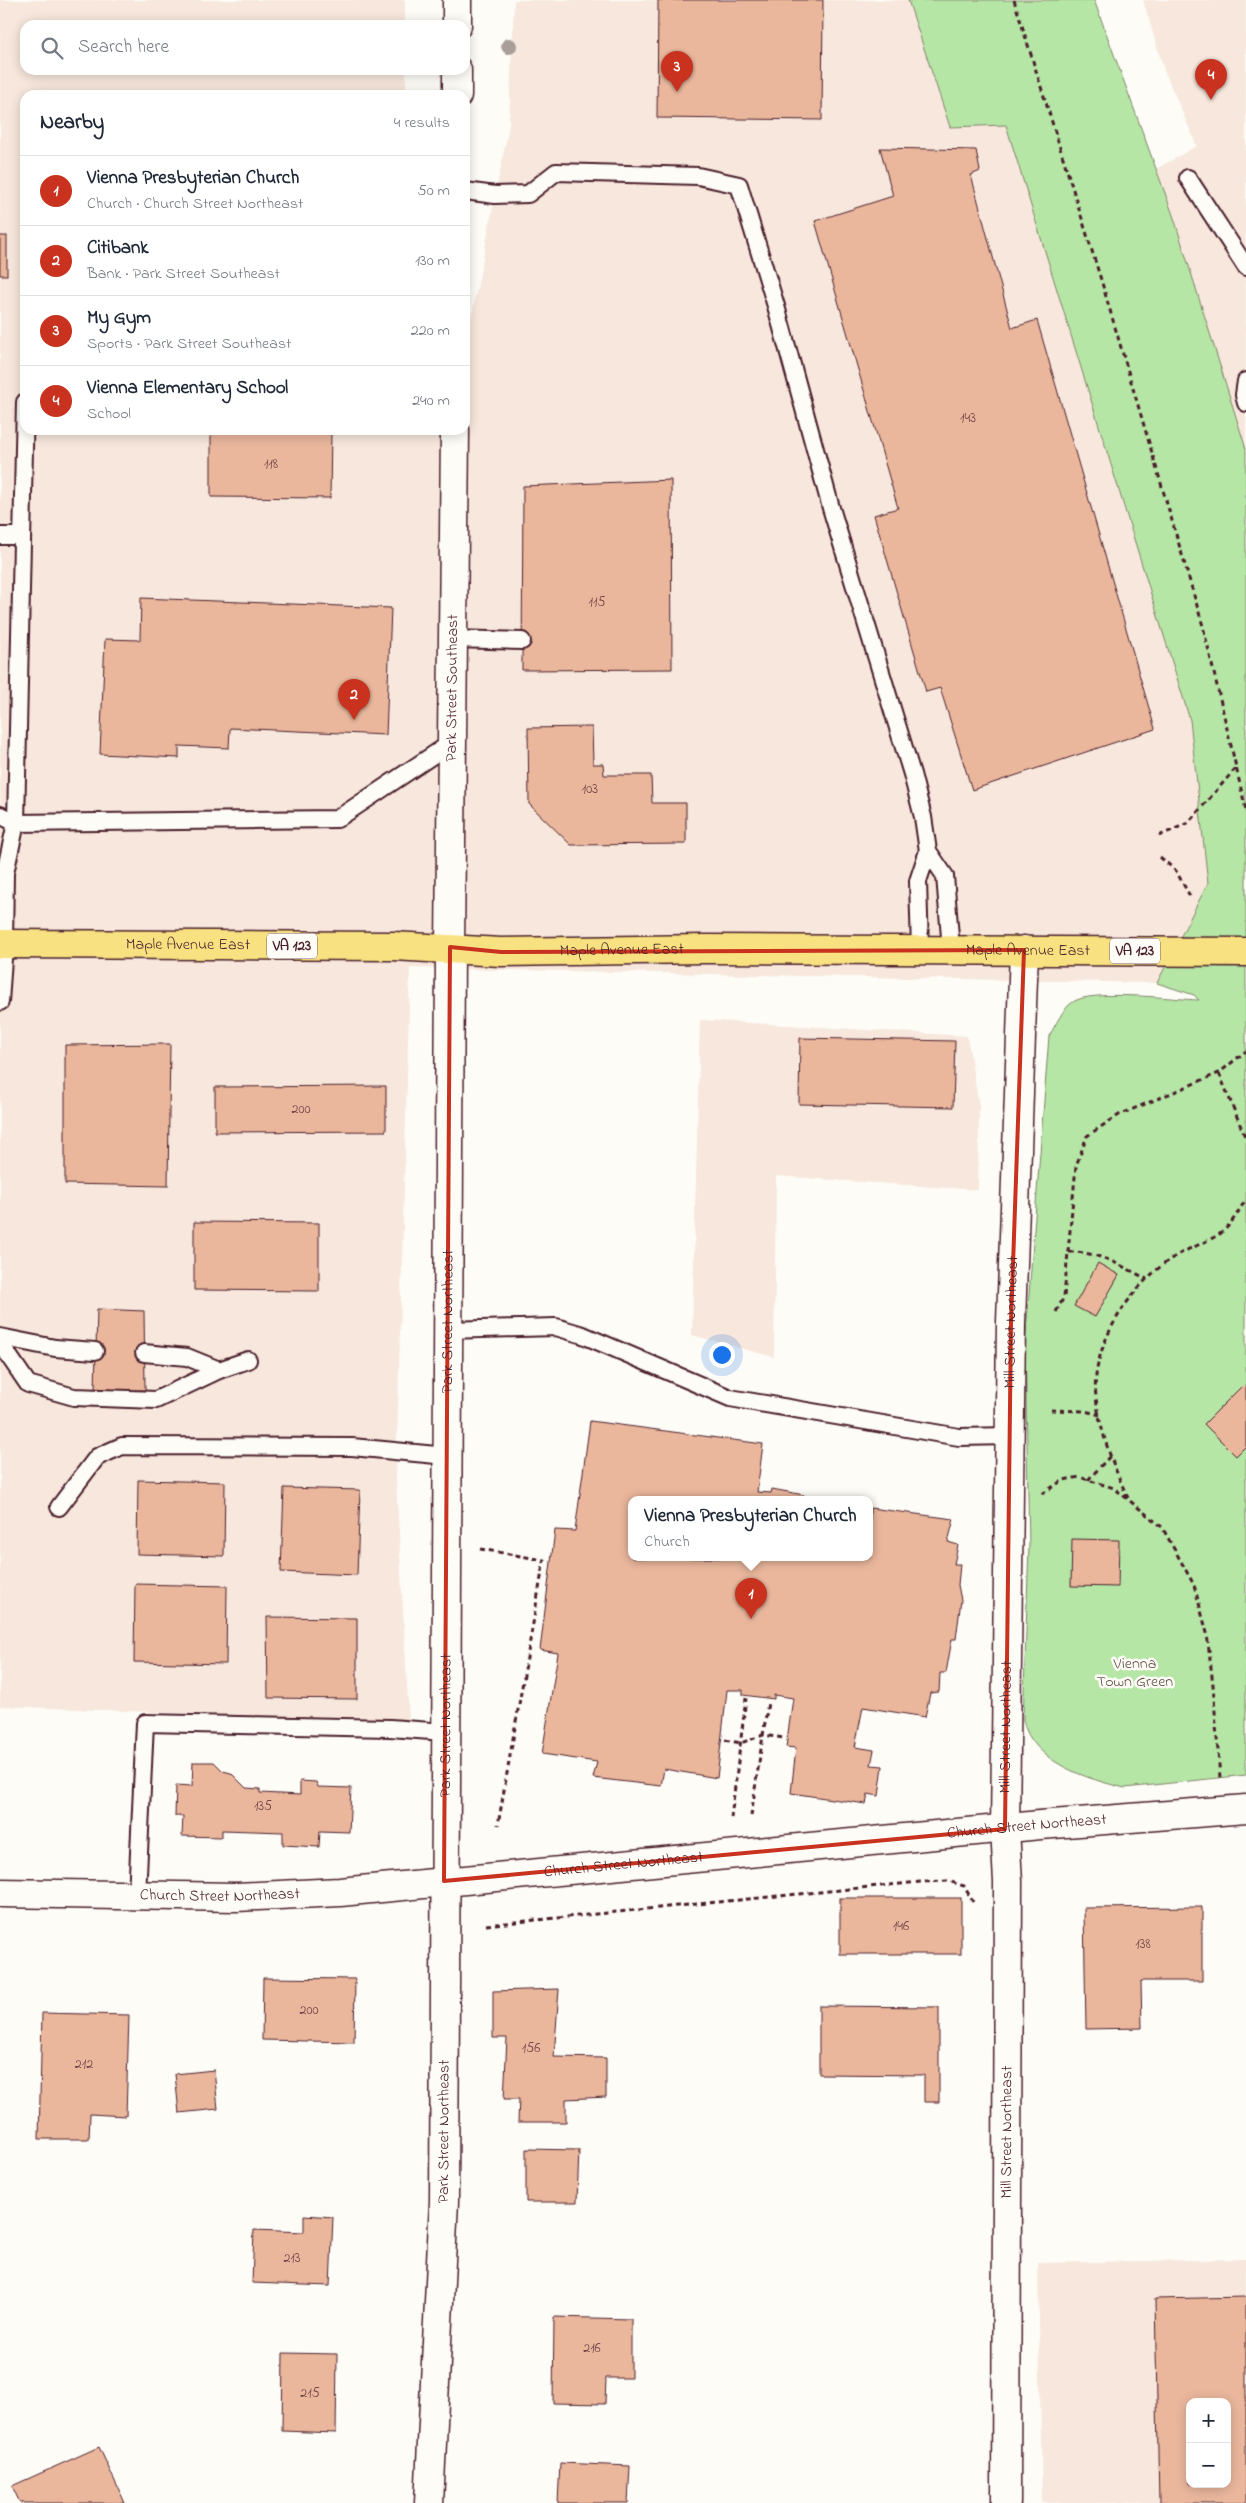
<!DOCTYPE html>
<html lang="en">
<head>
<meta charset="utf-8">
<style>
	:root { --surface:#fff; --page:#f2f2f3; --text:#1f2937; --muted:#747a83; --line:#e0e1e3; --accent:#c8321e }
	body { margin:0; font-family:"Indie Flower",sans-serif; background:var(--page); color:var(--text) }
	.controls { position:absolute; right:15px; bottom:15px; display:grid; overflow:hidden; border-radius:10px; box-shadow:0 2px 12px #0003 }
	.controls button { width:45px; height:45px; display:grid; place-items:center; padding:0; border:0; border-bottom:1px solid var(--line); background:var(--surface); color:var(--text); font:25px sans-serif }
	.you { position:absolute; left:721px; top:1354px; width:18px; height:18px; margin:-12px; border:4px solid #fff; border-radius:50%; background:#1a73e8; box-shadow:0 0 0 8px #1a73e833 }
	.badge { display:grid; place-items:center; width:32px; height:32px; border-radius:50%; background:var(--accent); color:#fff; font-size:16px; font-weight:700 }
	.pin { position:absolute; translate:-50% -41px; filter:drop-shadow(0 1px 2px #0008) }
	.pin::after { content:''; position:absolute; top:26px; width:18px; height:15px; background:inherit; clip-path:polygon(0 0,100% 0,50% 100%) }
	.popup { position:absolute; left:628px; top:1496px; width:245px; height:65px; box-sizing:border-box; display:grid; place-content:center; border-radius:10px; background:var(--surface); filter:drop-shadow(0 1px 4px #0005); font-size:16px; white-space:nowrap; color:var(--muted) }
	.popup b { font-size:19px; color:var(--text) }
	.popup::after { content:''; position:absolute; left:50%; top:100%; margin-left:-10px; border:10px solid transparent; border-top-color:var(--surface) }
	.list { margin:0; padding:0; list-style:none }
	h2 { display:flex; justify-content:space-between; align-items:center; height:65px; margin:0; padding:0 20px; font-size:21px }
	h2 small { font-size:16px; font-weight:400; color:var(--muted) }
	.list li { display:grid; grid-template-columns:32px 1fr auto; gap:15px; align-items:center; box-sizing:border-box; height:70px; padding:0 20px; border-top:1px solid var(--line) }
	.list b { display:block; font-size:19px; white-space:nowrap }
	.list p { margin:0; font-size:16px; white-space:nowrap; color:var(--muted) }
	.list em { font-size:16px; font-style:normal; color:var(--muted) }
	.icon { flex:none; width:28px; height:28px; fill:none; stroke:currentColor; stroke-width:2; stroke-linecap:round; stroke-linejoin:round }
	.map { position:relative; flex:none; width:1246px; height:2503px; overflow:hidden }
	.search { position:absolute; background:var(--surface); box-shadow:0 2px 12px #0003; left:20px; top:20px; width:450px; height:55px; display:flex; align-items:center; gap:12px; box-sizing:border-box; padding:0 18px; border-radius:15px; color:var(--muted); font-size:19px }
	.panel { position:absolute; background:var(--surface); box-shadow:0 2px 12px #0003; left:20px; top:90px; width:450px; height:345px; border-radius:15px }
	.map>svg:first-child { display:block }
</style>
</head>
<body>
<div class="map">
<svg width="1246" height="2503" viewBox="0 0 1246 2503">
	<rect width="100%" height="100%" fill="#fdfcf7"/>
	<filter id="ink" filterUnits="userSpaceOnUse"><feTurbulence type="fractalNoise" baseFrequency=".02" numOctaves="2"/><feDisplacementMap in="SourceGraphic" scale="10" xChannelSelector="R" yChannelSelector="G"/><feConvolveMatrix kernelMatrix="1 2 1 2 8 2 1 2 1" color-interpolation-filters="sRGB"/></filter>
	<g filter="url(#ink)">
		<g fill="#f7e7dc" fill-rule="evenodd">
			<polygon points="0,0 405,0 405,25 25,25 25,70 406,70 406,95 25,95 25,430 465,430 465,350 509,125 514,0 908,0 950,127 1006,125 1190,720 1208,883 1157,983 410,968 396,1479 409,1722 0,1706"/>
			<polygon points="1143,0 1246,0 1246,449 1173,215 1156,169 1197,146 1164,70"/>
			<polygon points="700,1020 967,1036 979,1106 978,1190 776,1176 774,1357 692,1335"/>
			<path d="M1246,2259v244h-204l-4,-240zM1190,2402h37v82h-37z"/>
		</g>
		<path fill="#b5e6a6" stroke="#808268" d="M908,0h186l79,215 73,234v1326l-121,13c-38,-9 -93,-26 -102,-68l6,-175 -4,-198 24,-311c7,-11 13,-27 24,-34 18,-13 101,-3 126,-2l-5,-5 -37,-12 51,-100 -18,-163 -184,-595 -56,2z"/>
		<g fill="#eab79d" stroke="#4a1f2b" fill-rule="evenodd">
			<polygon points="658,0 823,0 822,120 657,118"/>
			<polygon points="880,148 976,150 980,171 971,175 1012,328 1037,320 1155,729 972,790 940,688 926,692 874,515 898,508 815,221 893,196"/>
			<rect x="0" y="236" width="7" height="39"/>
			<polygon points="211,430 331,430 330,498 211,497"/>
			<polygon points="671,480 672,669 522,670 523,486"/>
			<polygon points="141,598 391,608 386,735 230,728 229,748 179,746 179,758 100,754 105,639 140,640"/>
			<polygon points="592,727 593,764 603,764 604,775 651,775 652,803 686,803 686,844 571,845 529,804 528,728"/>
			<polygon points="800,1038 955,1041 953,1107 799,1104"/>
			<polygon points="170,1044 168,1186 65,1184 65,1045"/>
			<polygon points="386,1086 386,1131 215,1132 215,1087"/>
			<polygon points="194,1222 319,1223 319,1291 194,1290"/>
			<polygon points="1098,1263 1119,1275 1095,1317 1074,1306"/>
			<polygon points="97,1309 144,1311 145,1390 95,1391"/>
			<polygon points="1243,1385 1246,1388 1246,1446 1236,1456 1204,1424"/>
			<polygon points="590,1421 763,1444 757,1492 771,1493 772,1489 804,1495 804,1499 812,1500 632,1500 632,1558 870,1558 870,1508 954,1519 948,1542 958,1545 954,1564 960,1564 958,1585 961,1600 956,1639 952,1639 946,1673 940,1673 939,1692 930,1693 925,1717 863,1707 855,1747 874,1750 871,1765 883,1766 879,1796 868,1794 866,1804 791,1793 796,1748 786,1747 793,1698 774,1695 774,1699 743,1695 743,1690 727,1690 717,1778 664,1769 661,1786 593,1778 597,1762 542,1754 558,1653 540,1650 555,1530 575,1531"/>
			<polygon points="138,1480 225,1482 224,1556 137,1554"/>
			<polygon points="284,1488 360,1490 357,1575 281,1572"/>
			<polygon points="1072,1539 1119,1540 1118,1587 1071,1586"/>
			<polygon points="135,1584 227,1586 226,1664 134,1662"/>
			<polygon points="267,1617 357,1618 357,1699 268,1698"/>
			<polygon points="193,1762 214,1762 223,1771 231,1773 246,1788 260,1789 260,1793 300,1795 300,1781 316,1782 318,1787 351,1788 349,1832 320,1831 319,1847 283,1845 283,1832 222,1830 222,1837 182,1836 183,1816 175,1816 176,1785 192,1786"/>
			<rect x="840" y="1898" width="121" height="56"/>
			<polygon points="1202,1907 1202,1981 1141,1981 1142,2028 1086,2029 1084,1908"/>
			<polygon points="263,1978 355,1979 354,2042 262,2040"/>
			<polygon points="559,1989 554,2057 606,2058 606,2097 566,2099 566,2122 518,2122 519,2099 504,2099 507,2038 493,2038 493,1991"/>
			<polygon points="819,2006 939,2007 939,2102 924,2102 924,2075 819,2074"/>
			<polygon points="42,2013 129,2015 126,2116 90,2114 89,2139 39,2139"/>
			<polygon points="214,2070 218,2109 179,2113 175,2074"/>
			<polygon points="526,2149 579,2150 577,2202 526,2202"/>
			<polygon points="304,2215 333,2217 330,2286 252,2283 254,2230 304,2232"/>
			<path d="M1246,2297v206h-87l-4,-204zM1190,2402h37v82h-37z"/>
			<polygon points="554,2317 631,2319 631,2378 606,2378 605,2404 553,2403"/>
			<polygon points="283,2353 337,2354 336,2433 282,2431"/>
			<polygon points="99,2447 125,2503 20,2503 12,2486"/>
			<polygon points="560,2463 630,2466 628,2503 558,2503"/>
		</g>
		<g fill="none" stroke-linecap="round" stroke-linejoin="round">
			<defs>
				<g id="lane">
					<polyline points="1188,178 1246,267"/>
					<polyline points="465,191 495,195 528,194 556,172 698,176 739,185 776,306 831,508 912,774 923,817 928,851 945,876 951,949"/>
					<polyline points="1246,381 1244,395 1246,403"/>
					<polyline points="0,536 22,536"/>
					<polyline points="453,639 522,641"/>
					<polyline points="0,815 16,823 337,819 451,743"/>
					<polyline points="920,949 918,881 928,851"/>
					<polyline points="0,1002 4,944 5,873 16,823 25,402"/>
					<polyline points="447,1330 556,1327 583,1335 730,1398 959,1437 1010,1436"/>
					<polyline points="0,1337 55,1348 95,1351"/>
					<polyline points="0,1343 28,1384 74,1397 156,1400 219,1370 248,1360"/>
					<polyline points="144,1353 187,1357 219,1370"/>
					<polyline points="59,1507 97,1457 122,1446 352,1447 447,1456"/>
					<polyline points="137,1896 145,1723 390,1728 445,1732"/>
				</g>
				<g id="street">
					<path id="s1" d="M429,2503l15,-302 6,-1254"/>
					<path id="s2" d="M1006,2503l2,-621 -3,-53 6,-507 13,-372"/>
				</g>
				<g id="secondary">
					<polyline points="457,25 457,0"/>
					<polyline points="457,95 457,70"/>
					<path id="s3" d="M450,947l5,-517"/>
					<path id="s4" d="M0,1893l236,4 104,-5 700,-67 206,-16"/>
				</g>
				<g id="primary">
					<path id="s5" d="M0,944l393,2 108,6 204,-3 541,3"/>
				</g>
			</defs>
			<use href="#lane" stroke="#4a1f2b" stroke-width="20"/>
			<use href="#street" stroke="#4a1f2b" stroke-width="31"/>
			<use href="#secondary" stroke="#4a1f2b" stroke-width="31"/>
			<use href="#primary" stroke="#4a1f2b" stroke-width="31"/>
			<g stroke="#4a1f2b" stroke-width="3" stroke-dasharray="5 4" stroke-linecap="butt">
				<polyline points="1014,0 1102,283 1203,626 1246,810"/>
				<polyline points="1159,836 1188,823 1236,768"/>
				<polyline points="1160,857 1176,871 1191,898"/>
				<polyline points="1219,1073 1246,1139"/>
				<polyline points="1068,1252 1076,1166 1087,1136 1119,1115 1219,1073 1246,1051"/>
				<path d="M1056,1312l8,-15 4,-45c30,-1 53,14 79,27"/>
				<polyline points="1051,1410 1085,1411 1100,1415"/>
				<polyline points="1088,1480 1111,1455"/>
				<polyline points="1042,1494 1063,1480 1080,1477 1088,1480 1114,1488 1162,1527 1194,1585 1207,1633 1213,1685 1220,1778"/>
				<path d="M1128,1498c-15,-32 -28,-66 -32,-101 -6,-50 34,-111 75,-138 15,-10 32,-15 47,-24 12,-7 21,-25 28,-36"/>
				<polyline points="480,1549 544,1560 498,1825"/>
				<polyline points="725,1740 741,1743 763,1735 784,1738"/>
				<polyline points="751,1816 768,1702"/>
				<polyline points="731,1818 746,1698"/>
				<polyline points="486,1925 920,1882 948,1881 964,1886 973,1902"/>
			</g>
			<use href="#lane" stroke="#fdfcf7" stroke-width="16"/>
			<use href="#street" stroke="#fdfcf7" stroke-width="28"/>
			<use href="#secondary" stroke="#fdfcf7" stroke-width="28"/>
			<use href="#primary" stroke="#f8e181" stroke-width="28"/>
		</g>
		<circle fill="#a99e98" cx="509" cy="46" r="8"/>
	</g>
	<path fill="none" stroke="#c8321e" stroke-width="4" stroke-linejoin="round" d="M450,947l51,5 523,-2 -13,372 -6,507 -561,52z"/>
	<g text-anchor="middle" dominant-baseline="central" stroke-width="5" stroke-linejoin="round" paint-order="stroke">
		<g font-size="14" fill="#724548">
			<text x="968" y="418">143</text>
			<text x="271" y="464">118</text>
			<text x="597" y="602">115</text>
			<text x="590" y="789">103</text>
			<text x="301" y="1109">200</text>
			<text x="263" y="1806">135</text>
			<text x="901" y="1926">146</text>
			<text x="1143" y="1944">138</text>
			<text x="309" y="2010">200</text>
			<text x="531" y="2048">156</text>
			<text x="84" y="2064">212</text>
			<text x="292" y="2258">213</text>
			<text x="592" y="2348">216</text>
			<text x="310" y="2393">215</text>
		</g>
		<g fill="#fdfcf7" stroke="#806168" stroke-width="1">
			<rect x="267" y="933.5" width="50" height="25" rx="4"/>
			<rect x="1110" y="938.5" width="50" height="25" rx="4"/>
		</g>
		<g font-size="15" font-weight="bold" fill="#4a1f2b">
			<text x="292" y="946">VA 123</text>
			<text x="1135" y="951">VA 123</text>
		</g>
		<g font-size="16" fill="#4a1f2b" stroke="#fdfcf7">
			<text stroke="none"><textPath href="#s3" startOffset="259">Park Street Southeast</textPath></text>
			<text stroke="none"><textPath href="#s5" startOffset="188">Maple Avenue East</textPath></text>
			<text stroke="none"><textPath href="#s5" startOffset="622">Maple Avenue East</textPath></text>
			<text stroke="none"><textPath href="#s5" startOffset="1028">Maple Avenue East</textPath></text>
			<text stroke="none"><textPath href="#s1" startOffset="1182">Park Street Northeast</textPath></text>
			<text stroke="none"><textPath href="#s2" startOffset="1181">Mill Street Northeast</textPath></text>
			<text stroke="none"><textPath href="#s1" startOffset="778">Park Street Northeast</textPath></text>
			<text stroke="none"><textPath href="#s2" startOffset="776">Mill Street Northeast</textPath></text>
			<text stroke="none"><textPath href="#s4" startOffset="1030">Church Street Northeast</textPath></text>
			<text stroke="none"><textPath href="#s4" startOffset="625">Church Street Northeast</textPath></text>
			<text stroke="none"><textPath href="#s4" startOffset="220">Church Street Northeast</textPath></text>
			<text stroke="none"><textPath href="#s1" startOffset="372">Park Street Northeast</textPath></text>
			<text stroke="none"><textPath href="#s2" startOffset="371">Mill Street Northeast</textPath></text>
		</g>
		<g font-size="16" fill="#65514a" stroke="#fdfcf7">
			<text x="1135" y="1664">Vienna<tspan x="1135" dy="18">Town Green</tspan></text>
		</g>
	</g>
</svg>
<div class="controls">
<button>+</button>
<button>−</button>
</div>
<div class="you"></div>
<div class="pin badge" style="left:751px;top:1619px">1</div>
<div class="popup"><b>Vienna Presbyterian Church</b>Church</div>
<div class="pin badge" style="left:354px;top:720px">2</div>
<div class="pin badge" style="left:677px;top:92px">3</div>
<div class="pin badge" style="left:1211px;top:100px">4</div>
<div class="search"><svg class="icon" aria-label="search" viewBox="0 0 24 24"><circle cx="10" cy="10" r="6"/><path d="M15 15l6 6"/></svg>Search here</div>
<section class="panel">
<h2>Nearby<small>4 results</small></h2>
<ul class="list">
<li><span class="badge">1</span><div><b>Vienna Presbyterian Church</b><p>Church · Church Street Northeast</p></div><em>50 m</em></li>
<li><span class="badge">2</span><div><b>Citibank</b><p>Bank · Park Street Southeast</p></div><em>130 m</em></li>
<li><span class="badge">3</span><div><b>My Gym</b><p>Sports · Park Street Southeast</p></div><em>220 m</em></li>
<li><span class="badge">4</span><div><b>Vienna Elementary School</b><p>School</p></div><em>240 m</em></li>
</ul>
</section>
</div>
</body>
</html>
